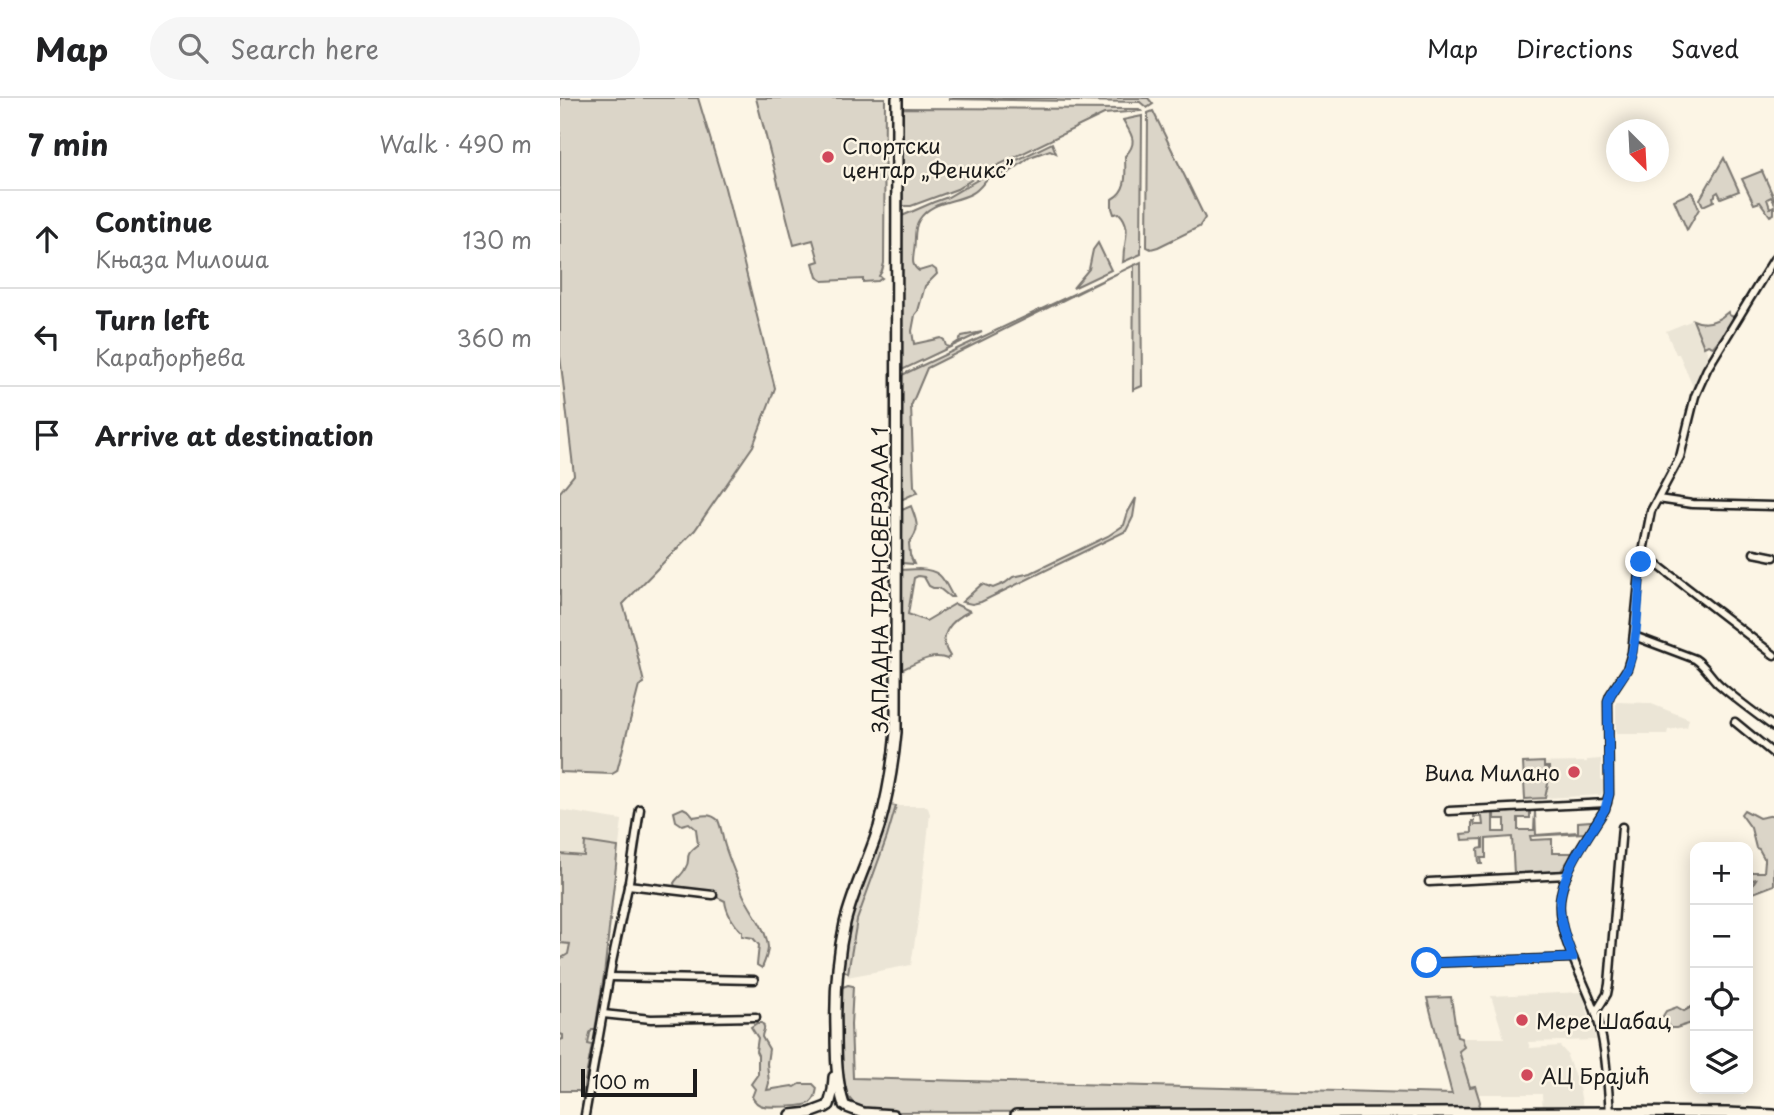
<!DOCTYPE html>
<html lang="en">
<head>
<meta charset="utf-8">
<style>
	:root { --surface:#fff; --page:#f6f6f6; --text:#202124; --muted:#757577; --line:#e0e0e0 }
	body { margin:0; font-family:"Playpen Sans",sans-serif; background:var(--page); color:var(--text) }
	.controls { position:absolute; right:21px; bottom:21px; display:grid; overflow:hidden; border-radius:14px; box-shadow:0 4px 18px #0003 }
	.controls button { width:63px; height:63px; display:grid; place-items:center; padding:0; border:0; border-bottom:2px solid var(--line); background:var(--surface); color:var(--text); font:35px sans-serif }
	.compass { position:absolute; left:1046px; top:21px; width:63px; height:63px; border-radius:50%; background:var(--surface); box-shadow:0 4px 18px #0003; rotate:156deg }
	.scale { position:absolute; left:21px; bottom:18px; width:116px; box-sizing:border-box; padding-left:7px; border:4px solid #1c1c1c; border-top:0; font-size:19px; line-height:24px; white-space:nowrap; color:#1c1c1c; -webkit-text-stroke:5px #fcf5e5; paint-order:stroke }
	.stop { position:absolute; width:21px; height:21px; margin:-16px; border:5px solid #1a73e8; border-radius:50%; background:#fff }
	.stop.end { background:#1a73e8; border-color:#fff; box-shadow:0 2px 7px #0008 }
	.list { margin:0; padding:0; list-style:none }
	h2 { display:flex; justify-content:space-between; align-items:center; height:91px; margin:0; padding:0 28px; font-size:30px }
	h2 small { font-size:23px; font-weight:400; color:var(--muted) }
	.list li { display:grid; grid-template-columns:46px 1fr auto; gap:21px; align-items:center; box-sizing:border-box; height:98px; padding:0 28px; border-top:2px solid var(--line) }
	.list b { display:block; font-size:26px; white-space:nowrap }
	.list p { margin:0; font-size:23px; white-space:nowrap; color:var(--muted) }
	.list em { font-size:23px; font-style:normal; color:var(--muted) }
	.icon { flex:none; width:38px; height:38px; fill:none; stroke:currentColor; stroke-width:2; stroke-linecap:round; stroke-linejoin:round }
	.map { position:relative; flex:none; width:1214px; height:1017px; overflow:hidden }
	header { display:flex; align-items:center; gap:42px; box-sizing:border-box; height:98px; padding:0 35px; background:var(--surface); border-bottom:2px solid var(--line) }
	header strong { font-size:33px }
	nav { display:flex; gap:38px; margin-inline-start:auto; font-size:24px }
	.search { width:490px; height:63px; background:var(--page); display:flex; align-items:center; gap:18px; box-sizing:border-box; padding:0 24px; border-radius:38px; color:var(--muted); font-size:26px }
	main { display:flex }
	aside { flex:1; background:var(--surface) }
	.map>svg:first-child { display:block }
</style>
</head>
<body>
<header>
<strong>Map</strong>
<div class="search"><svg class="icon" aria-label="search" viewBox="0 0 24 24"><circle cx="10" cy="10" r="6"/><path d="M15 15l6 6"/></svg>Search here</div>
<nav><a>Map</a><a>Directions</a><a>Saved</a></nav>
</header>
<main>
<aside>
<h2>7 min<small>Walk · 490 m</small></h2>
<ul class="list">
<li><svg class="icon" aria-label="ahead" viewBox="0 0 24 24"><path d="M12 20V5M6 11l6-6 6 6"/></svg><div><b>Continue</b><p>Књаза Милоша</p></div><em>130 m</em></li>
<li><svg class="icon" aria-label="left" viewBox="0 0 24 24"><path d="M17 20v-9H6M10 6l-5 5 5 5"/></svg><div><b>Turn left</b><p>Карађорђева</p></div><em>360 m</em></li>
<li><svg class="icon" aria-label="arrive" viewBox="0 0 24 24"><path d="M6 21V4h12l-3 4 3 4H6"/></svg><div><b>Arrive at destination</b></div></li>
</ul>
</aside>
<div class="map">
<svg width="1214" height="1017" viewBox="0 0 1214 1017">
	<rect width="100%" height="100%" fill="#fcf5e5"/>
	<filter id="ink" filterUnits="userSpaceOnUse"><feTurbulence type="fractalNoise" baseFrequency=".0143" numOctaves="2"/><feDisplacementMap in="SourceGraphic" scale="14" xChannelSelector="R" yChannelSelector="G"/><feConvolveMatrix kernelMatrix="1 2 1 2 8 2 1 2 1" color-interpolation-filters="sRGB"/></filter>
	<g filter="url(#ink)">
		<g fill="#ebe5d6">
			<polygon points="1133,222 1149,258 1133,289 1119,256 1116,256 1106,233"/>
			<polygon points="1056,604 1089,605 1129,621 1127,629 1108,632 1107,636 1056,636"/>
			<polygon points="1041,661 1041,682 1045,682 1045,689 1041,697 965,701 963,665 1027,664 1027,662"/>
			<polygon points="336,708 365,708 368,710 370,716 359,816 351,867 287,879 297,821 327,739"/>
			<polygon points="0,712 62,722 44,877 23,999 21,998 19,993 0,993"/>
			<polygon points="1022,894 1036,942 968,944 970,950 1000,948 1008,957 1007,958 1019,990 1024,1014 983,1014 982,996 893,996 877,940 944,940 931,898"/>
		</g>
		<g fill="#dbd5c8" stroke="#7c7872" stroke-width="2">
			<polygon points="0,0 138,0 165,90 215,290 193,348 135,432 63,506 74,542 84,585 79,588 57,673 52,676 0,674 0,394 14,377 0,258"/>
			<polygon points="196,0 325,0 324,165 322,173 319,178 322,180 318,183 303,184 303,181 263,183 257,179 253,165 259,163 253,142 234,147"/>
			<polygon points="390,0 588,0 593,6 587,10 580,4 389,1"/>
			<polygon points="342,10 579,11 581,13 544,16 422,75 397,91 351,108 342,108"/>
			<polygon points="593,13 645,120 639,129 598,149 591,151 587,149 588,15"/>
			<path d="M582,18l-1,138 -18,8c1,-5 0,-11 2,-17 2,-12 4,-22 -6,-32l-5,1 -2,-6v-9c17,-9 13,-27 13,-43 14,-14 6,-22 -2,-36z"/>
			<path d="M492,45l4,10 -6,-3 -20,7 -24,18c-21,-6 -19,11 -35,19 -18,9 -40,7 -52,26 -6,9 -3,21 -5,31 -1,9 -3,14 5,20l13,-4 4,3 1,4 -12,12 -7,25 -3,4 -3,16 2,13 27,-6 3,2 2,6 4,1 9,-6 3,-5 20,-4 -80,38v-154l32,-14 14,-5 38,-22z"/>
			<polygon points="1164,60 1179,93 1161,100 1158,94 1155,96 1155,98 1153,99 1154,103 1143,108 1140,101"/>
			<polygon points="1202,73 1214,100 1214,104 1211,99 1207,101 1210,110 1214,108 1214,116 1210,118 1200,104 1194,106 1182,81"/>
			<polygon points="1132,94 1139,111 1127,132 1114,102"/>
			<polygon points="538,145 551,172 513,190 529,171 533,152"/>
			<polygon points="581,164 582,288 573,292 574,167 367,270 351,308 354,388 358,394 341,402 342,277"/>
			<path d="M1168,214l1,3 5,2 -5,11 -16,19 -5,-2 -4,2 -11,-27c13,6 24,2 35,-8z"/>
			<polygon points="576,400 573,419 566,433 421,504 412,506 402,504 422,486 433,490 445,485 453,479 471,475 548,438 564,427 568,414"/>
			<path d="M351,408c6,16 10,23 -2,37l1,12 4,9 -12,-1 -1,-4 1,-49z"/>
			<path d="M359,471c22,1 24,9 34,28h-3l-11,-9h-6l-4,-2 -5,-9 -6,-1 -4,2 -6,36 18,7 29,-17 15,7c-19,9 -34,25 -20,45l-3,3c-15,-7 -32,5 -46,11l-1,-100z"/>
			<polygon points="984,664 984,669 989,669 989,681 985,700 965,701 963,665"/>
			<polygon points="330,707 336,708 327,739 297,822 288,875 280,870 285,844 295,805"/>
			<path d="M123,710l6,3 5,6c10,-2 16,-4 24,3 4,9 4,17 7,26 5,16 12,31 17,46 7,18 24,34 26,55 0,7 -3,14 -6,21l-5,-3 2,-20 -6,-7 -11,-2v-4c-8,-7 -16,-20 -17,-31l-12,-6 -13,3 -3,-2 1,-3 -23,-6 -1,-4c3,-5 9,-9 11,-14 8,-12 -4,-11 13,-24l-2,-16 -7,-6 -7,2 -6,-4 -2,-9z"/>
			<polygon points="1184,712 1199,720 1214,717 1214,787 1193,795 1189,792 1196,781 1188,783 1188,774 1204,774 1205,762 1199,751 1196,750 1191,730 1181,716"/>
			<polygon points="970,713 970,720 958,720 958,732 974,732 975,713 976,737 1018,734 1018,724 1032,723 1025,735 970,738 971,742 992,741 992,755 1013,755 1001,773 954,776 952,739 926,741 926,760 921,760 922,766 919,766 918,751 923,750 923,741 902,742 901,736 912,735 912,723 914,723 915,727 923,727 922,719 914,719 914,716 933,715 933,734 945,734 945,721 934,721 934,715"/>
			<polygon points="25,744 58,749 44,877 35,932 32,932 30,935 28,946 32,947 22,999 19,993 0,993 0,942 3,941 3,937 0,936 0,861 8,856 10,846 0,845 0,756 24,758"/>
			<polygon points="288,887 293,888 291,927 293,980 892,996 867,900 891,899 897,939 901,940 904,949 899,953 910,989 915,988 920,1004 918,1013 315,1014 294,1006 287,997 286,990 282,984 280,890"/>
			<polygon points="1135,907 1135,924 1116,930 1110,930 1103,918 1106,913 1117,909 1124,913"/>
			<path d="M197,925h5c5,6 0,8 0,14l7,12 -2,14 2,20 -2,7 25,-4 3,1 5,-3h13l4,4c-1,6 -2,11 -7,15 -6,4 -44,5 -50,2 -5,-2 -5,-4 -8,-8l3,-8 -4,-5 7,-10v-19l-2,-4 2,-13 -7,-11z"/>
		</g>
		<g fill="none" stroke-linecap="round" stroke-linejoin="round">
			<defs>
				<g id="street">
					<polyline points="1098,401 1132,406 1214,408"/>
					<polyline points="1082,455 1214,557"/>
					<polyline points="1194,455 1214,459"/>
					<path d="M1074,538l61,23c11,7 16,19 26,27 17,15 35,28 53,41"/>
					<polyline points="1175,624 1214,656"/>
					<polyline points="889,713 1047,705"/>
					<polyline points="869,784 1007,777"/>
					<polyline points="68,787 153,797"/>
					<polyline points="867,865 1013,860"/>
					<polyline points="50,879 194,882"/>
					<polyline points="1036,914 1047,896 1049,886 1062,729"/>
					<polyline points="43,916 91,921 196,919"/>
					<path d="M1050,1014c-3,-34 -4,-69 -15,-101 -11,-33 -42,-82 -34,-117 6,-31 28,-59 44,-85l4,-15 -1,-93 2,-6 17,-26 5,-17 9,-90 10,-51 29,-54 15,-61 12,-27 67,-110"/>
					<polyline points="25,1017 52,864 69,784 80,711"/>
				</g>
				<g id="secondary">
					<polyline points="269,1007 273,992 274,979"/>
					<path d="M284,1007c-8,-24 -8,-50 -8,-75 -1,-36 1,-71 9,-107 8,-33 24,-64 34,-96 9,-32 14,-63 17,-95l1,-634"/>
					<polyline points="287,1009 303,1015 333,1017"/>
					<polyline points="231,1017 250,1015 266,1009"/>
					<polyline points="456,1017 1061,1014 1167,1015 1214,1017"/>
				</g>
			</defs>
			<use href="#street" stroke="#1c1c1c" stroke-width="11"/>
			<use href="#secondary" stroke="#1c1c1c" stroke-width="14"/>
			<use href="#street" stroke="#fcf5e5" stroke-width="6"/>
			<use href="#secondary" stroke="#fcf5e5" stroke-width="9"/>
		</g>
	</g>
	<g fill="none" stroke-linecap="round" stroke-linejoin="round" filter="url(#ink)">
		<path stroke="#1a73e8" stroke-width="9" d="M867,865l146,-5c-6,-16 -12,-32 -13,-48 -3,-33 29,-74 45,-101l4,-15 -1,-93c4,-13 15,-22 20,-34 11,-29 10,-73 13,-105"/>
	</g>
	<g fill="#d1495b" stroke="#fcf5e5" stroke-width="2.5">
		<circle cx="268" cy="59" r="7"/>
		<circle cx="1014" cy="674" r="7"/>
		<circle cx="962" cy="922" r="7"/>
		<circle cx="967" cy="977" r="7"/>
	</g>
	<g text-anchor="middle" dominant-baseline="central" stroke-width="5" stroke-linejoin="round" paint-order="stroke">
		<g font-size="21" fill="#1c1c1c" stroke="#fcf5e5" text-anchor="start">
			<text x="282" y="47">Спортски<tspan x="282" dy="24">центар „Феникс”</tspan></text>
			<text x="1000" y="674" text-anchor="end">Вила Милано</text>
			<text x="976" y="922">Мере Шабац</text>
			<text x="981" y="977">АЦ Брајић</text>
		</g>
		<g font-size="21" fill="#1c1c1c" stroke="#fcf5e5">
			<text transform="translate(319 482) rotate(-90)">ЗАПАДНА ТРАНСВЕРЗАЛА 1</text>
		</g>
	</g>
</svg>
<div class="controls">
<button>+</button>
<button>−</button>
<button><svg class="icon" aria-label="locate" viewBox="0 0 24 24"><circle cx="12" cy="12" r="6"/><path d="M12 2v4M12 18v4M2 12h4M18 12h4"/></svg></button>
<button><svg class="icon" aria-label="layers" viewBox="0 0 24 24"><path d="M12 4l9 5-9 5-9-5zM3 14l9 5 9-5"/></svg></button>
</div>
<svg class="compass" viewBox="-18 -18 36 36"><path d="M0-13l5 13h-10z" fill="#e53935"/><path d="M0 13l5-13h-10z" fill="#757577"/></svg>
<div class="scale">100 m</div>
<div class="stop" style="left:867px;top:865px"></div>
<div class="stop end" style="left:1081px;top:464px"></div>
</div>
</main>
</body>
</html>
